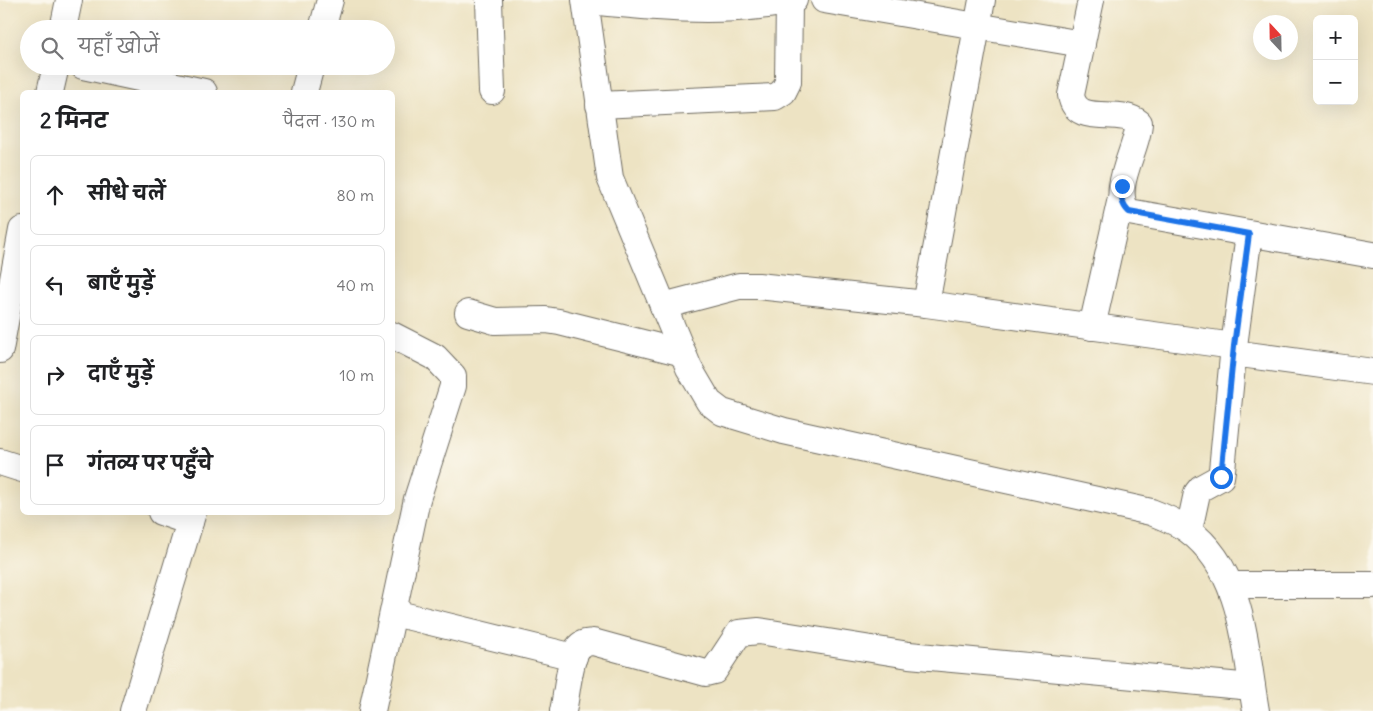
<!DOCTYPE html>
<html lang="hi">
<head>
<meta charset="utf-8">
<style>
	:root { --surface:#fff; --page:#f6f6f6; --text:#202124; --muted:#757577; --line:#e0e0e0 }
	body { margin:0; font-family:Delius,"Playpen Sans Deva",sans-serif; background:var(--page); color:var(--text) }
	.controls { position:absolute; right:15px; top:15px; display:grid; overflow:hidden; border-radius:8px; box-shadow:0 5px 20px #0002 }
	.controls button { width:45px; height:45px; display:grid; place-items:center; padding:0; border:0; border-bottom:1px solid var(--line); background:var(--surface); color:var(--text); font:25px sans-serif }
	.compass { position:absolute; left:1253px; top:15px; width:45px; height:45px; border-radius:50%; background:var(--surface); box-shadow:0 5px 20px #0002; rotate:338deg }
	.stop { position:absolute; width:15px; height:15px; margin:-11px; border:4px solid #1a73e8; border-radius:50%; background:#fff }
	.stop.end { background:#1a73e8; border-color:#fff; box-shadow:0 1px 5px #0008 }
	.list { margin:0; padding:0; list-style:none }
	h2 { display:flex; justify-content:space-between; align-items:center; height:65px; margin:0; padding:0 20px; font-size:21px }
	h2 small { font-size:16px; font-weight:400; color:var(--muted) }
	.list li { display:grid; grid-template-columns:32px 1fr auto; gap:15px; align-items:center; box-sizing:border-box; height:80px; margin:0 10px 10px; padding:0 10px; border:1px solid var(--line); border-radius:8px }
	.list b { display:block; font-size:19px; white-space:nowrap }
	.list em { font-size:16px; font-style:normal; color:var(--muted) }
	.icon { flex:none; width:28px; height:28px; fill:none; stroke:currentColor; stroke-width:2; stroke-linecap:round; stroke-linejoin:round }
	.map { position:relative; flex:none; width:1373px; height:711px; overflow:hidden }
	.search { position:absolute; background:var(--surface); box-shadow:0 5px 20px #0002; left:20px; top:20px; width:375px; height:55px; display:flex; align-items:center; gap:12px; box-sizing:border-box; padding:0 18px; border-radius:28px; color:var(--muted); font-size:19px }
	.panel { position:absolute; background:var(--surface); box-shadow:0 5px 20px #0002; left:20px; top:90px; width:375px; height:425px; border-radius:8px }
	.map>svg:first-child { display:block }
</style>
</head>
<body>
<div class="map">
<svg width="1373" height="711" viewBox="0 0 1373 711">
	<rect width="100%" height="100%" fill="#fbf7ec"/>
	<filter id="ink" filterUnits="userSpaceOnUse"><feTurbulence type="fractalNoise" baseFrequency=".02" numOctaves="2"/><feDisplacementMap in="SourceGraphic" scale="10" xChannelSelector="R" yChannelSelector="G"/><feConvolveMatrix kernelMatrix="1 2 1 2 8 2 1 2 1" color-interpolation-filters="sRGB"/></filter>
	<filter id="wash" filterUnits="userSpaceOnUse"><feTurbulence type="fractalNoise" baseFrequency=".0096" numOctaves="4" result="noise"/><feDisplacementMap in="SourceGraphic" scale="20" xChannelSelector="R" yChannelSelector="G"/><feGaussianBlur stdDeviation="1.12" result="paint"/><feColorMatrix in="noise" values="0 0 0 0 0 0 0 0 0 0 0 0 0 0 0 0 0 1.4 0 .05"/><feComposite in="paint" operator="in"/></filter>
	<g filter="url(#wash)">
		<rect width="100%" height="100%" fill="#ede3c3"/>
	</g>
	<g filter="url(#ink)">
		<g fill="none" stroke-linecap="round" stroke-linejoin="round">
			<defs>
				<g id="minor">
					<polyline points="489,0 492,91"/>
					<path d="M585,0l25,178 79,190 20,34 13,10 62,19 367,81c13,5 26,10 37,18 56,41 57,119 68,181"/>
					<polyline points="824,0 1082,44"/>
					<path d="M1091,0l-20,95c5,33 48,11 68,28 -1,26 -31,69 -10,89l244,43"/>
					<path d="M586,1c58,5 115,12 173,5 12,-2 24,-2 35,-6"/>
					<polyline points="63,29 69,0"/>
					<polyline points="322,29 330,0"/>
					<polyline points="83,66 204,92"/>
					<polyline points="50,92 56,66"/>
					<polyline points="304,92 311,66"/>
					<polyline points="599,105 775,97 783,92 788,82 789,2"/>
					<polyline points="926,304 982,0"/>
					<polyline points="663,306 739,286 758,286 926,304 1234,346"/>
					<polyline points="468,313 495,321 546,320 559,322 683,353"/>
					<polyline points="1092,327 1121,198"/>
					<polyline points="0,350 22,230"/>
					<polyline points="1233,353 1373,372"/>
					<polyline points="0,462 22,469"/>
					<polyline points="161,512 190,522"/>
					<polyline points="1189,530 1197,493 1201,488 1221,477 1222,470 1234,346 1249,234"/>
					<polyline points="1231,585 1373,585"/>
					<polyline points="394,613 574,657"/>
					<polyline points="133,711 193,512"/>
					<polyline points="372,711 417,499 453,386 453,376 435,357 392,335"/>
					<path d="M563,711c4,-16 6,-51 15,-63 4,-6 9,-5 15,-6l113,31 8,-2 25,-38 20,-2 150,24 343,32"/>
				</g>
			</defs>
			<use href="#minor" stroke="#6f6b60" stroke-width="28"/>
			<use href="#minor" stroke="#fff" stroke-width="26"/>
		</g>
	</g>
	<g fill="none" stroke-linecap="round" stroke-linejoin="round" filter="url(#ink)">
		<path stroke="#1a73e8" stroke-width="6" d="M1122,186c-1,11 -1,18 7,26l120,22 -15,112 -13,131"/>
	</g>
</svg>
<div class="controls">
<button>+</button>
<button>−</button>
</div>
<svg class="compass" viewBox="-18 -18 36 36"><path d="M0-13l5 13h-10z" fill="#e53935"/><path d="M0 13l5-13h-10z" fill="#757577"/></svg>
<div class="stop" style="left:1221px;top:477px"></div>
<div class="stop end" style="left:1122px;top:186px"></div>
<div class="search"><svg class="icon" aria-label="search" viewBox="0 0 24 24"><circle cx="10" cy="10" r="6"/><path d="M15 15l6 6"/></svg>यहाँ खोजें</div>
<section class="panel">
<h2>2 मिनट<small>पैदल · 130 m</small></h2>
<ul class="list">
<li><svg class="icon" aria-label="ahead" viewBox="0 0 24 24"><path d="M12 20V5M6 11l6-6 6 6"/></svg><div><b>सीधे चलें</b></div><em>80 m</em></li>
<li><svg class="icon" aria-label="left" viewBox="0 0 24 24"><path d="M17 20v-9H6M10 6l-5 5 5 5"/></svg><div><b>बाएँ मुड़ें</b></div><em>40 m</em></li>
<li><svg class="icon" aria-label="right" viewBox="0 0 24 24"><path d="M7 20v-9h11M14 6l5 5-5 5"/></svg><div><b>दाएँ मुड़ें</b></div><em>10 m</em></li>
<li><svg class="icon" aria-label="arrive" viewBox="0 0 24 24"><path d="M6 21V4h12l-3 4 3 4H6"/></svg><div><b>गंतव्य पर पहुँचे</b></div></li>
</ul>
</section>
</div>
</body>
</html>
